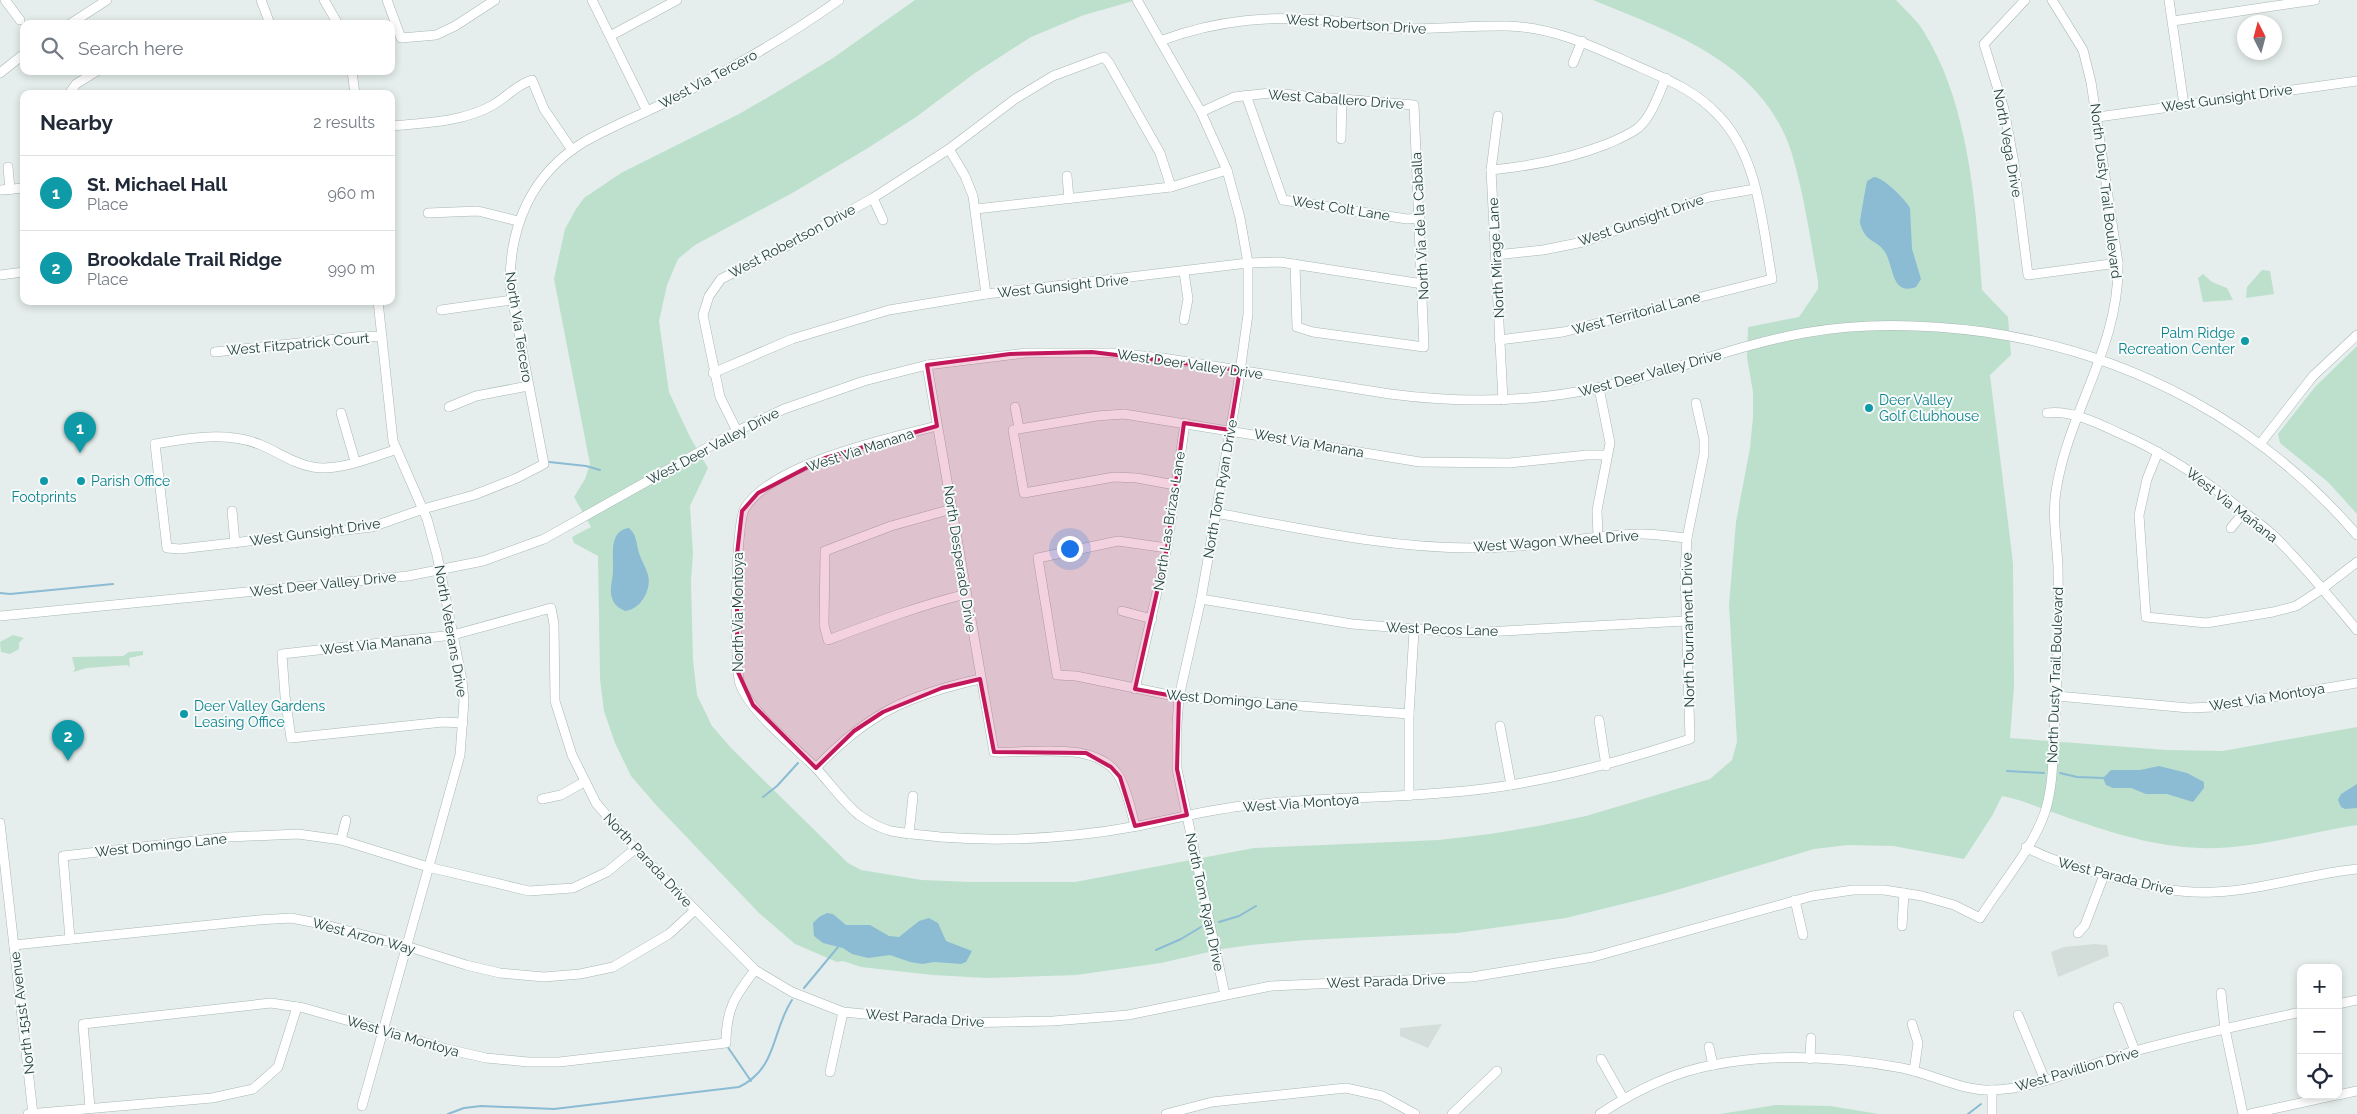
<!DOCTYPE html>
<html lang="en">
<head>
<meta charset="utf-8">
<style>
	:root { --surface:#fff; --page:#f2f2f3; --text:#1f2937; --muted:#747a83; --line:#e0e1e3; --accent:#7f5e48 }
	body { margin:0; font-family:Raleway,sans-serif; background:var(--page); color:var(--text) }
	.controls { position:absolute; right:15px; bottom:15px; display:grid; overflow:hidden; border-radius:10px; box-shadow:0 2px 8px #0003 }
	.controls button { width:45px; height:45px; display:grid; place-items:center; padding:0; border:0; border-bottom:1px solid var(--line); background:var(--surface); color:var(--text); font:25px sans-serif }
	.compass { position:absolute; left:2237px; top:15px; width:45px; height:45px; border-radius:50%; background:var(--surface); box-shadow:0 2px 8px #0003; rotate:354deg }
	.you { position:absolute; left:1069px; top:548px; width:18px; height:18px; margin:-12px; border:4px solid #fff; border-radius:50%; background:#1a73e8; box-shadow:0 0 0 8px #1a73e833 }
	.badge { display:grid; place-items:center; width:32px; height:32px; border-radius:50%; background:var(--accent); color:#fff; font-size:16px; font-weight:700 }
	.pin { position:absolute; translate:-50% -41px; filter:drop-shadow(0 1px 2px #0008) }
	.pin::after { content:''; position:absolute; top:26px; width:18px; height:15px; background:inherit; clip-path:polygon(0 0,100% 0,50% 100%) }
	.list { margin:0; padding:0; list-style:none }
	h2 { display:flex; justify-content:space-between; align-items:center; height:65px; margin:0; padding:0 20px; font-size:21px }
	h2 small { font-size:16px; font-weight:400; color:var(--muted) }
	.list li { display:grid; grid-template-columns:32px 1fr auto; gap:15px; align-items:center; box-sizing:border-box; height:75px; padding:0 20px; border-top:1px solid var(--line) }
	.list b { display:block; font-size:19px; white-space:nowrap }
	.list p { margin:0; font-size:16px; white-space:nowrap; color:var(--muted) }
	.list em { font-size:16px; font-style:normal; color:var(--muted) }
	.icon { flex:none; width:28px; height:28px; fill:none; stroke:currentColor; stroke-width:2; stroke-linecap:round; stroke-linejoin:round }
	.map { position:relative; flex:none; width:2357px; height:1114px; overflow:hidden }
	.search { position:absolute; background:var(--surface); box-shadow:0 2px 8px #0003; left:20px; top:20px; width:375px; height:55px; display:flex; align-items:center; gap:12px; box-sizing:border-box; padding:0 18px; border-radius:10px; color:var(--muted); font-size:19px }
	.panel { position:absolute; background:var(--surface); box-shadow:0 2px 8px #0003; left:20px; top:90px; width:375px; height:215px; border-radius:10px }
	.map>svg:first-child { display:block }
</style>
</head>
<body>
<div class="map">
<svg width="2357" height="1114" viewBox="0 0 2357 1114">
	<rect width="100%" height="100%" fill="#e5eeec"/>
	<g fill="#d3dedb">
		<polygon points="2094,944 2107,945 2109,956 2058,977 2051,952 2064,947"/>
		<polygon points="1442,1024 1428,1048 1400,1036 1400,1028"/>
	</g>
	<g fill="#bde0cd">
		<path d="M915,0h222l-53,15 -53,22 -56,36 -59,44 -48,31 -74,44 -99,53 -17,14 -11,26 -8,36 10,71 21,45 18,31 -18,38 3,48 -2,27 2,79 4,35 15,31 20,23 116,114 13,7 61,10 49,2h104l179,-34 185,-8 51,-6 48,-8 48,-10 124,-37 22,-19 5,-18 -8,-137 7,-83 14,-74 3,-31v-25l-6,-34 1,-31 51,-10 19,-28v-8c-8,-43 -14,-88 -27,-130 -30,-90 -119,-118 -198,-151h303c9,10 21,20 28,32 45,72 52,174 58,258l26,27 3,38 -21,20 23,188 1,123 -4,52 157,12 56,1 134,-24v98c-57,9 -115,28 -173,22 -44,-4 -90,-20 -132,-35 -17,-6 -33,-13 -50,-16l-10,20 -28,43 -71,-13 -45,-1 -34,4 -151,45 -97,24 -109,15 -151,7 -55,5 -29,4 -61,14 -85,12 -89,3 -54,-3 -72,-8 -18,-6 -6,1 -42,-18 -36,-31 -103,-108 -25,-29 -16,-33 -11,-32 -4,-32 -2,-123 -24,-13 -2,-6 19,-10 -17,-30 11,-18 5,-15 -36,-185 11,-50 11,-20 8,-11 37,-25 118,-59 43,-25 51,-31z"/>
		<polygon points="2262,270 2270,271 2274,294 2246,298 2247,287"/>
		<polygon points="2203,274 2212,282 2227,288 2233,300 2203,302 2198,278"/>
		<polygon points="2357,346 2357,514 2328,482 2280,443 2278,434 2315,387"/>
		<polygon points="13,635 24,638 19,643 19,649 10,654 1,652 0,642"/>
		<polygon points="143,651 143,655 129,658 130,667 127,665 87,668 73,672 75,669 72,657 123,656 129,652"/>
		<polygon points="1776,1105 1830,1106 1879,1114 1720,1114"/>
	</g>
	<g fill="#8cbbd4">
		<path d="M1874,177c9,0 32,23 36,31l2,41 9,30 -5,8c-25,9 -22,-21 -31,-35 -7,-12 -20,-9 -25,-29 0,-4 6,-37 7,-42z"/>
		<path d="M629,528c8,7 7,15 10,25 2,7 7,14 9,22 4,15 -8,35 -23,36 -6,-3 -11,-6 -13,-13 -3,-9 1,-19 1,-28 1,-15 -5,-39 16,-42z"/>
		<polygon points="2159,766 2187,773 2204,782 2204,788 2193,802 2167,794 2146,794 2131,788 2113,788 2106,785 2103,778 2111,770 2140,770"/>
		<polygon points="2357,784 2357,808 2345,809 2341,807 2338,800 2341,794"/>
		<polygon points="827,913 833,914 846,925 870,925 889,936 899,937 919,921 929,918 938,923 946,941 972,951 966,962 961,964 934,962 923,964 910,962 890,955 868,958 852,954 843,948 823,943 814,936 813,923 819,917"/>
	</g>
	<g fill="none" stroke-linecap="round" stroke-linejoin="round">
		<g stroke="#8cbbd4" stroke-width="2">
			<polyline points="549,462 586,466 600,470"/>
			<polyline points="0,593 10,594 113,584"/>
			<polyline points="2007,771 2044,773"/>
			<polyline points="2060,773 2077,777 2104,778"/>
			<polyline points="763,797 777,786 798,763"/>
			<polyline points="1219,922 1239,916 1256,906"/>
			<polyline points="1156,950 1181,939 1201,927"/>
			<polyline points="804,988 838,947"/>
			<polyline points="727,1046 751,1081"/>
			<path d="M448,1114l16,-6 17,-2 73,3 185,-22c39,-19 32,-55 53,-87"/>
			<polyline points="1968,1114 1981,1104"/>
		</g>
		<defs>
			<g id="minor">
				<polyline points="5,0 20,20"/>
				<polyline points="261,0 270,24"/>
				<polyline points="324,0 338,24"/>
				<polyline points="387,0 401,38 436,35 455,26 495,0"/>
				<polyline points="592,0 647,111"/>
				<polyline points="1137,0 1201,112 1227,170 1240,218 1248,263 1248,314 1238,386 1201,599 1179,697 1177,724 1177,769 1225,995"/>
				<polyline points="2025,0 1984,44 2004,109 2014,163 2028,275 2118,263"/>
				<polyline points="2169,0 2184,105"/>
				<polyline points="2173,21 2315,0"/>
				<polyline points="70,24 107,0"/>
				<polyline points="610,36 677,0"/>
				<path d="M1160,41c59,-22 113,-26 176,-20 17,1 33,5 49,7 41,3 81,-3 122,-2 45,1 83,19 123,37 32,14 64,26 88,52 41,42 44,109 54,164l-209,53 -64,8"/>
				<polyline points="1573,63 1582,41"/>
				<polyline points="352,71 355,94"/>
				<polyline points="0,73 24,54"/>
				<polyline points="69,94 76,84 97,71"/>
				<polyline points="1246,95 1283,200 1407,219 1420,218"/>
				<polyline points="1201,112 1234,97 1270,93 1414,105 1424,347 1313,332 1297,327 1295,264"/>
				<polyline points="1498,116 1491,170 1503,400"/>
				<polyline points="2098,117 2357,81"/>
				<path d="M391,126c34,-3 72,-4 102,-21 14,-8 23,-20 39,-25l12,29 28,41"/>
				<polyline points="1341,139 1342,98"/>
				<polyline points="949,149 965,176 973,196 986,294"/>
				<polyline points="8,167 10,190"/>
				<path d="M1491,170c41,-4 78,-11 116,-26 11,-5 22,-9 31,-16 14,-12 20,-33 28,-50"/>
				<polyline points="1067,176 1069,199"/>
				<polyline points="0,190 24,188"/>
				<polyline points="873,198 883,220"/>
				<polyline points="976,209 1171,187 1227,170"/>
				<polyline points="428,213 478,211 518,221"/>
				<polyline points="1496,255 1543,250 1583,242 1709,197 1755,189"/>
				<polyline points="0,275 24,272"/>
				<polyline points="441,310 512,300"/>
				<polyline points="1184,320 1188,299 1184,272"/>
				<polyline points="215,352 364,336 382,337"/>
				<path d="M927,365l67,387c37,2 105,-13 126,26 8,15 11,32 15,48"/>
				<polyline points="713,373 792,339 889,310 986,294 1248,263 1280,262 1423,284"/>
				<polyline points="449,407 476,396 528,386"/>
				<polyline points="1015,407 1019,428"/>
				<polyline points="341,413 355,461"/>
				<path d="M2047,413c25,-3 50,10 72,20 46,20 87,47 125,79 10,8 21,15 30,24 30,29 56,62 83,94"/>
				<path d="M937,426c-49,12 -165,38 -192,82 -10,15 -11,158 -5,176 10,28 54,62 76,84 14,15 27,34 43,47 10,7 20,13 32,16 16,3 32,4 49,6 66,5 133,1 198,-11 35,-7 69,-16 104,-20 80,-10 161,-7 241,-17 71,-9 139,-28 207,-50l-5,-167 2,-34 17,-84v-15l-8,-36"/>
				<polyline points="737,431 720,397 703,315 709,296 721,279 787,246 873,198 949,149 1015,99 1053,76 1104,57 1109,63 1160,153 1171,187"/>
				<polyline points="2260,444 2313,376 2357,335"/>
				<path d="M395,450c-24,7 -56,22 -82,17 -19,-3 -35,-15 -52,-22 -33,-14 -72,-7 -106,-1l12,104 13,1 192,-22 51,-18 51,-14 43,-17 27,-14 -34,-177c-1,-60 21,-113 74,-145 29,-17 62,-29 92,-45 57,-29 111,-60 163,-97"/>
				<polyline points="2158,452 2147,479 2139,515 2146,617 2206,623 2273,612 2296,606 2322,589 2357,562"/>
				<polyline points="1175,485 1137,478 1114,477 1024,493 1013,430 1097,416 1124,414 1420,462 1509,463 1587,455 1607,455"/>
				<path d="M952,509l-61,17 -66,25 -1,74 4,15c45,-17 90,-34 138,-46"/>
				<polyline points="232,511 235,543"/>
				<path d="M1216,513c87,16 175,36 263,35 54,0 106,-12 159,-14 16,-1 33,3 49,4"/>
				<polyline points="2231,528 2244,512"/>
				<polyline points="1598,537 1597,510 1610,443 1599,388"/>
				<polyline points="1167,548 1118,541 1038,558 1057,675 1076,676 1179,697 1409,714"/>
				<polyline points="1201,599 1352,624 1467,633 1685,621"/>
				<polyline points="1122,611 1152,619"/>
				<path d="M0,616l408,-40 75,-15 61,-22 193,-108 47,-22 80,-28 63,-16 99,-12h88l49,5 227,36c69,9 138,9 207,-6 70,-14 136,-42 207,-55 60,-11 121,-9 181,-1 146,21 276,91 372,203"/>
				<polyline points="1135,689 1167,548 1185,423"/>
				<polyline points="2057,696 2189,708 2214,707 2357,683"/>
				<polyline points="1599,720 1606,766"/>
				<path d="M463,723l-20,-1 -152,16 -6,-42 -3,-42 171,-19 98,-27 3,16 1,77 17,54 24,48 39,46 120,121 37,22 51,20 117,11 93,-2 75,-6 143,-29 201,-9 121,-20 219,-61 41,-6h31l38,6 32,9 26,13c21,-34 52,-68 65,-106 8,-25 8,-53 9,-79 4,-55 5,-111 4,-166 -1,-25 -6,-51 -2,-76 12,-79 64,-145 62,-228l-27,-181 -8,-32 -31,-50"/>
				<polyline points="1500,726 1511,785"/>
				<path d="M816,768c51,-54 92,-73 164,-89"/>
				<polyline points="1409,796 1409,714 1414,631"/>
				<polyline points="542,799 561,795 584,782"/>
				<polyline points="0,823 33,1114"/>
				<polyline points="909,834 913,796"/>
				<polyline points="341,840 346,820"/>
				<path d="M2026,847c23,13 47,19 72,26 37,11 76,21 116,19 48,-2 95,-18 143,-23"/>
				<polyline points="1795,900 1803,935"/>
				<polyline points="1902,926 1904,893"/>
				<polyline points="2078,933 2085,925 2104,875"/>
				<polyline points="70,939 63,856 229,837 298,834 341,840 428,867 529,891 573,888 607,872 635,849"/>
				<polyline points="14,945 258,920 291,918 322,924 406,946 466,965 500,973 544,977 580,974 613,967 669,934 695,910"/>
				<polyline points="2221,993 2225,1029 2243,1114"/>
				<polyline points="2338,1004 2357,1000"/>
				<polyline points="2118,1007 2135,1051"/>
				<polyline points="2018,1015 2045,1080"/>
				<polyline points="1912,1024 1918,1043 1914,1071"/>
				<polyline points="1709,1047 1713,1065"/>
				<polyline points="1601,1059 1623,1098"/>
				<polyline points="1810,1059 1811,1038"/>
				<polyline points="830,1072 843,1012"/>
				<polyline points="2338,1095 2357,1091"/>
				<polyline points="362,1106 460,755 464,701 462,680 437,555 427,519 393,441 378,301"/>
				<path d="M90,1108l-7,-84 188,-21 33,5 143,41 39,9 42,4h31l167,-19c0,-34 9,-47 29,-73"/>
				<polyline points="28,1114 212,1098 253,1089 278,1067 297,1007"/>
				<polyline points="1166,1114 1212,1102 1346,1088 1382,1096 1415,1114"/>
				<polyline points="1452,1114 1497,1071"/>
				<path d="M1600,1114c33,-22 74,-42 113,-49 61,-12 128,-8 189,3 30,6 59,23 91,22 45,-1 98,-27 142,-39 55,-15 110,-27 166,-39"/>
				<polyline points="1992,1114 1992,1090"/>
				<polyline points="2250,1114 2336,1095"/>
			</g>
		</defs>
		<use href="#minor" stroke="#a7b7b5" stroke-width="10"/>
		<use href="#minor" stroke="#fff" stroke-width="9"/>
	</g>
	<path fill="#c2185b" fill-opacity="0.2" stroke="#c2185b" stroke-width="4" stroke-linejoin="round" d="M1092,352l148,18 -10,60 -46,-7 -17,125 -32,141 44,8 -2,72 10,46 -52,11 -15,-49 -9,-10 -25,-14 -92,-1 -14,-73 -38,9 -59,24 -29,19 -38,37 -63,-63 -16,-35v-116l5,-43 16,-18 67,-35 112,-32 -10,-61 83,-11z"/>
	<g fill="#0f9aa8" stroke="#f6faf9" stroke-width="2">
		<circle cx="2245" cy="341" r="5"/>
		<circle cx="1869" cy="408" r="5"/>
		<circle cx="44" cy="481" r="5"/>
		<circle cx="81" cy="481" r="5"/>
		<circle cx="184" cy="714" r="5"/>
	</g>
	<g text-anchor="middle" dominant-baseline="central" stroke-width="4" stroke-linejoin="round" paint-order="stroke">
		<g font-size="14" fill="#23413f" stroke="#f6faf9">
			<text transform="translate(1356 24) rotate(4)">West Robertson Drive</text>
			<text transform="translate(708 79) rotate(-28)">West Via Tercero</text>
			<text transform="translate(2227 98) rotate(-8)">West Gunsight Drive</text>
			<text transform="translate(1336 99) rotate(4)">West Caballero Drive</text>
			<text transform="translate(2008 143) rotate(80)">North Vega Drive</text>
			<text transform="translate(2106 191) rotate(83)">North Dusty Trail Boulevard</text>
			<text transform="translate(1341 208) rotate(9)">West Colt Lane</text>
			<text transform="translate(1641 220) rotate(-19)">West Gunsight Drive</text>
			<text transform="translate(1420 226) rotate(-93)">North Via de la Caballa</text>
			<text transform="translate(792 241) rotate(-28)">West Robertson Drive</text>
			<text transform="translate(1496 258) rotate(-93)">North Mirage Lane</text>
			<text transform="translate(1063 286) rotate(-6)">West Gunsight Drive</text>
			<text transform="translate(1636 313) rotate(-15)">West Territorial Lane</text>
			<text transform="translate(519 327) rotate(81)">North Via Tercero</text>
			<text transform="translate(298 344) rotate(-5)">West Fitzpatrick Court</text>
			<text transform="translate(1190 364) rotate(8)">West Deer Valley Drive</text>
			<text transform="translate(1650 373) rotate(-15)">West Deer Valley Drive</text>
			<text transform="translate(1309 443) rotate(10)">West Via Manana</text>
			<text transform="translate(713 446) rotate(-28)">West Deer Valley Drive</text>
			<text transform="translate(860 450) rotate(-18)">West Via Manana</text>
			<text transform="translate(1220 489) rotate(-80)">North Tom Ryan Drive</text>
			<text transform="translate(2232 505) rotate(38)">West Via Mañana</text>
			<text transform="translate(1169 521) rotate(-81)">North Las Brizas Lane</text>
			<text transform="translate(315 532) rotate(-8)">West Gunsight Drive</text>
			<text transform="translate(1556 541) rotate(-4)">West Wagon Wheel Drive</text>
			<text transform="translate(960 559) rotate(81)">North Desperado Drive</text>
			<text transform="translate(323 584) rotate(-6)">West Deer Valley Drive</text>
			<text transform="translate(738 612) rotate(-90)">North Via Montoya</text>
			<text transform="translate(1442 629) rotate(2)">West Pecos Lane</text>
			<text transform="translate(1688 630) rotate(-91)">North Tournament Drive</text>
			<text transform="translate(451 631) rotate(80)">North Veterans Drive</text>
			<text transform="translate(376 644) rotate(-6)">West Via Manana</text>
			<text transform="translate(2055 675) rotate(-88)">North Dusty Trail Boulevard</text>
			<text transform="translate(2267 697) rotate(-9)">West Via Montoya</text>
			<text transform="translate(1232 700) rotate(5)">West Domingo Lane</text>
			<text transform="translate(1301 803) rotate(-4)">West Via Montoya</text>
			<text transform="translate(161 845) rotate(-6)">West Domingo Lane</text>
			<text transform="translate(648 860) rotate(47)">North Parada Drive</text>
			<text transform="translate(2116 876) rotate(14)">West Parada Drive</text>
			<text transform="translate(1205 902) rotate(78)">North Tom Ryan Drive</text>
			<text transform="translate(364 936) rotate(15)">West Arzon Way</text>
			<text transform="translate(1386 981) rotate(-2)">West Parada Drive</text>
			<text transform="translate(22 1013) rotate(-97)">North 151st Avenue</text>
			<text transform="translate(925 1018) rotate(4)">West Parada Drive</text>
			<text transform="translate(403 1036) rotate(16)">West Via Montoya</text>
			<text transform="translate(2077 1069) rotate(-16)">West Pavillion Drive</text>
		</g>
		<g font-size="14" fill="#0d838f" stroke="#f6faf9" text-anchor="start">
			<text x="2235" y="333" text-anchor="end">Palm Ridge<tspan x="2235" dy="16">Recreation Center</tspan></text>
			<text x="1879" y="400">Deer Valley<tspan x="1879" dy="16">Golf Clubhouse</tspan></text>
			<text x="91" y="481">Parish Office</text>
			<text x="44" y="497" text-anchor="middle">Footprints</text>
			<text x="194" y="706">Deer Valley Gardens<tspan x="194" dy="16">Leasing Office</tspan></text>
		</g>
	</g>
</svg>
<div class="controls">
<button>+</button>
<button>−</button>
<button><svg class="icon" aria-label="locate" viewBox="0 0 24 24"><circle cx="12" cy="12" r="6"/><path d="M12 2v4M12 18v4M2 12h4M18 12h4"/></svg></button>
</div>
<svg class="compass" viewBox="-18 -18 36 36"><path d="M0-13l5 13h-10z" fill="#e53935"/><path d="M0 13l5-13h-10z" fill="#747a83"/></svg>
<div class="you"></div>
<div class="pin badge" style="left:80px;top:453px;background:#0f9aa8">1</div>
<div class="pin badge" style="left:68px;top:761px;background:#0f9aa8">2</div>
<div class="search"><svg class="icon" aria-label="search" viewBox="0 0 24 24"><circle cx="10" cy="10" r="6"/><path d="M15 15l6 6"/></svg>Search here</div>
<section class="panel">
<h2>Nearby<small>2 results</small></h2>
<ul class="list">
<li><span class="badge" style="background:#0f9aa8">1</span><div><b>St. Michael Hall</b><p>Place</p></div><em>960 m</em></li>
<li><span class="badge" style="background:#0f9aa8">2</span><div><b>Brookdale Trail Ridge</b><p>Place</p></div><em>990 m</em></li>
</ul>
</section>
</div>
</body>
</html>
